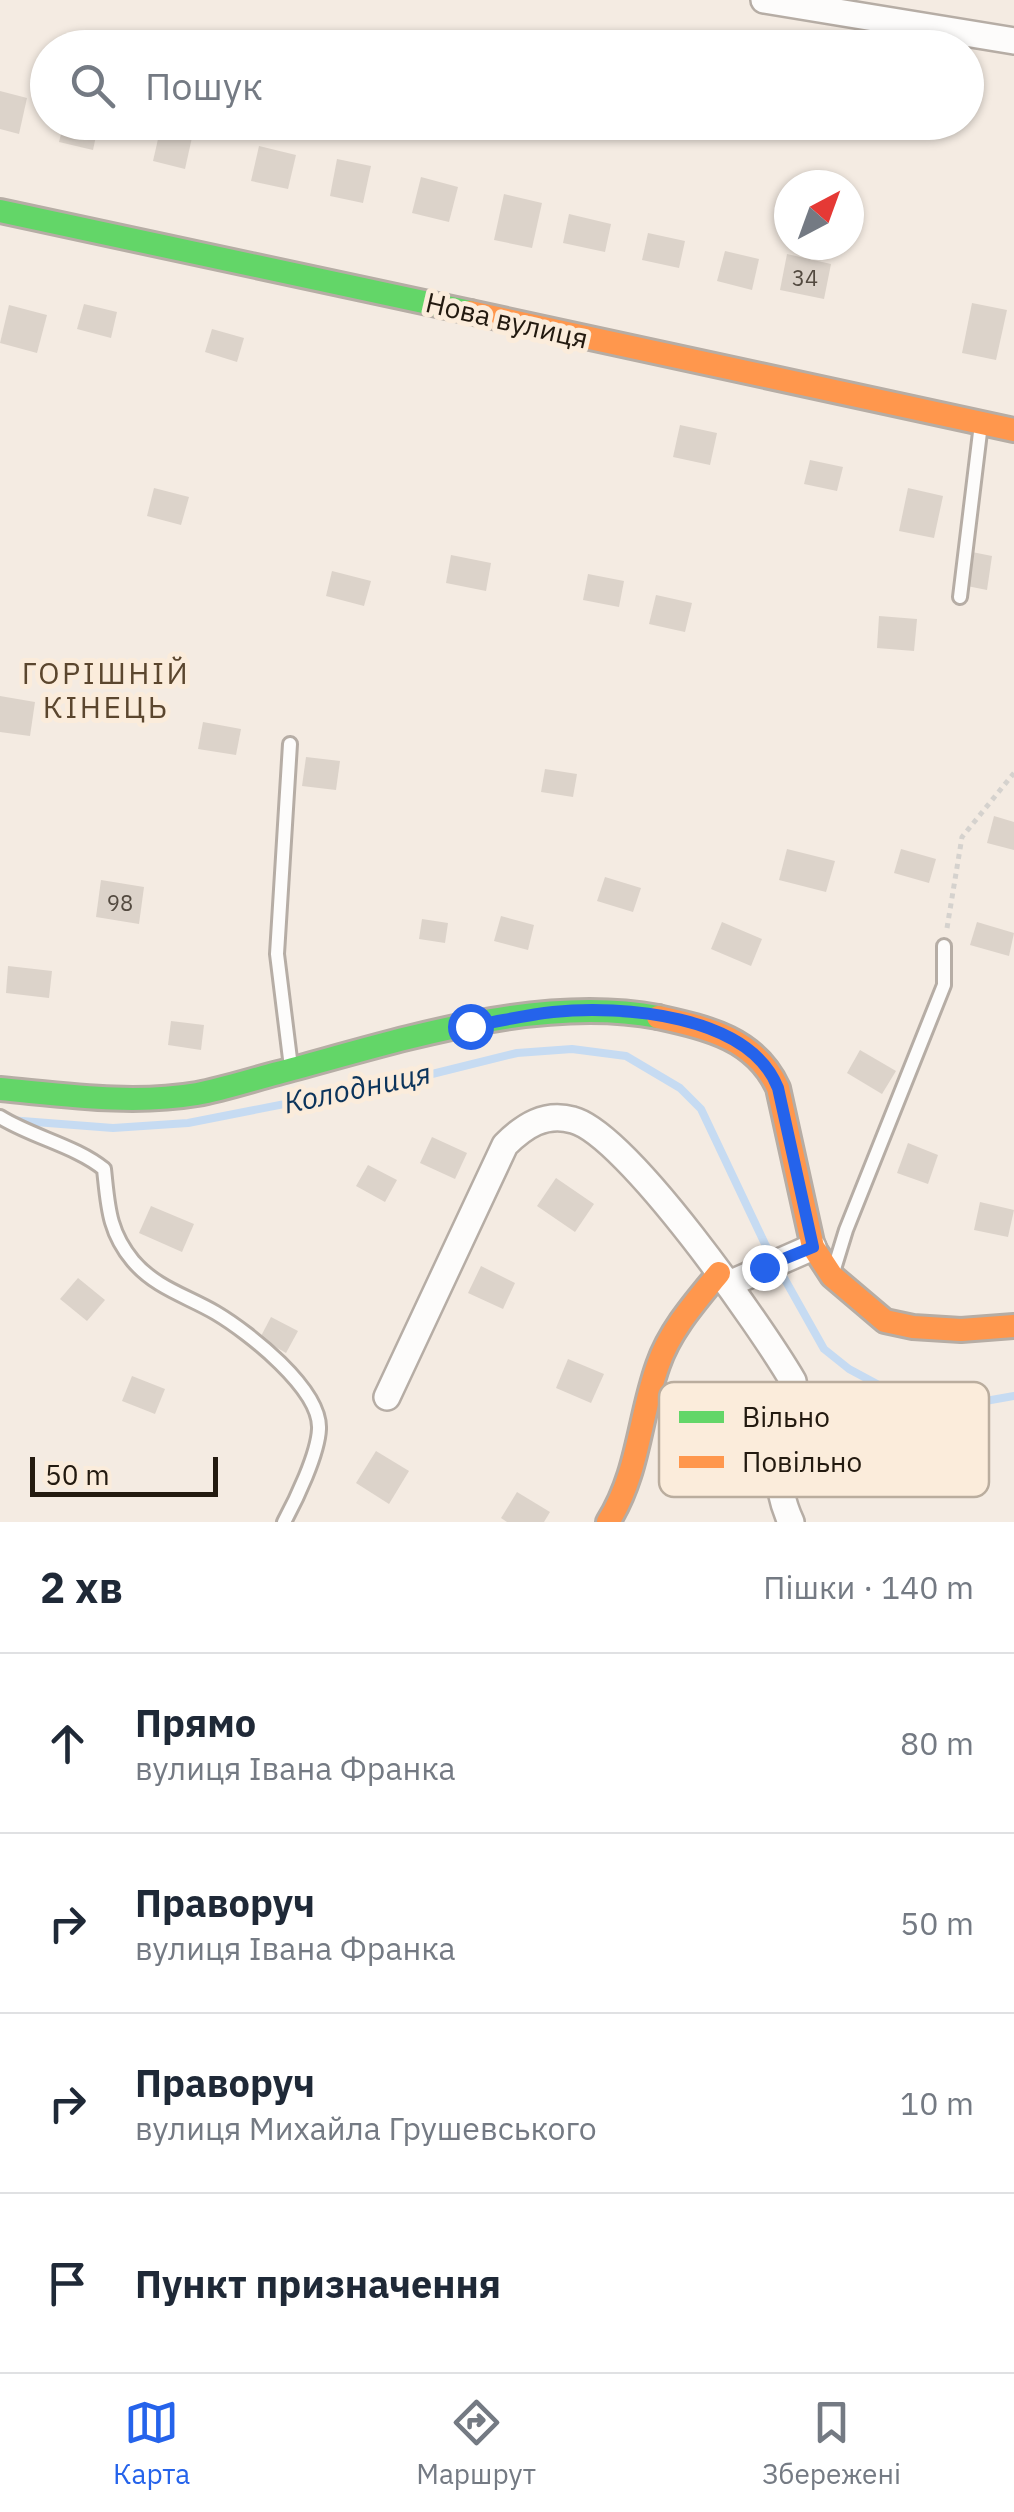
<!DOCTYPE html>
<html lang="uk">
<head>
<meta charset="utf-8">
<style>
	:root { --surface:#fff; --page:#f6f6f7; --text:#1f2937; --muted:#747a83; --line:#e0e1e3; --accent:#2563eb }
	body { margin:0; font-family:"IBM Plex Sans",sans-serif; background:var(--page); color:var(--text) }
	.compass { position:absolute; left:774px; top:170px; width:90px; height:90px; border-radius:50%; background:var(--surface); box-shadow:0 2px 8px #0004; rotate:41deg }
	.scale { position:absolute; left:30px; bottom:25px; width:188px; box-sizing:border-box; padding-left:10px; border:5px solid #231a10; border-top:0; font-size:28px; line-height:35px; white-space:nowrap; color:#231a10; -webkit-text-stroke:8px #fbecdb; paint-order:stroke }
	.stop { position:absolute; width:30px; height:30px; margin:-22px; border:8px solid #2563eb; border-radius:50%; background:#fff }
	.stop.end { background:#2563eb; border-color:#fff; box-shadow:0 2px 10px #0008 }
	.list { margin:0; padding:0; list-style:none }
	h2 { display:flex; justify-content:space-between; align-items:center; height:130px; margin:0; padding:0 40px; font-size:42px }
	h2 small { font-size:32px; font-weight:400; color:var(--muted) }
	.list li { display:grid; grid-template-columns:65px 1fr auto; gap:30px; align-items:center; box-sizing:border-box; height:180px; padding:0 40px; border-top:2px solid var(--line) }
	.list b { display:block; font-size:38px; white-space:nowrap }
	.list p { margin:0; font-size:32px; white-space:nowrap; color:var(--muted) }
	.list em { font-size:32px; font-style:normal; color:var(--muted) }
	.icon { flex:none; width:55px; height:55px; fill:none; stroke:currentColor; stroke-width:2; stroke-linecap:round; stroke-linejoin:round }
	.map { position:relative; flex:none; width:1014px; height:1522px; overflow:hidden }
	.search { position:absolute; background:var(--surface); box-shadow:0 2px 8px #0004; left:30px; right:30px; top:30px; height:110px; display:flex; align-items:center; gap:25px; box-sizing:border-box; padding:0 35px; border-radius:55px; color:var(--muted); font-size:38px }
	.sheet { height:850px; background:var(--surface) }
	nav { display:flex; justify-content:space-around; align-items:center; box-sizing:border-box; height:140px; border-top:2px solid var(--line); background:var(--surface); font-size:28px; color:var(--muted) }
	nav a { display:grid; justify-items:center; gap:5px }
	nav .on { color:var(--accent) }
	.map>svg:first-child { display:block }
</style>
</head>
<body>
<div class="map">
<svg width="1014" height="1522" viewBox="0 0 1014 1522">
	<rect width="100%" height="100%" fill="#f4ebe2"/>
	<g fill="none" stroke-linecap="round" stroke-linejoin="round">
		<polyline stroke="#c6dbf2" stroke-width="8" points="9,1120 113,1128 188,1123 412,1079 517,1053 572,1049 626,1056 680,1088 701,1109 765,1244 824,1349 849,1369 903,1398 946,1408 1014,1396"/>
	</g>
	<g fill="#dcd3ca">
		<polygon points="0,91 27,98 19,134 0,129"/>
		<polygon points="64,122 99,122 93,150 59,142"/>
		<polygon points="161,126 193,133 185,169 153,161"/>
		<polygon points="259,146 296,155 288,189 251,181"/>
		<polygon points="337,159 371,166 363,203 330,196"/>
		<polygon points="421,177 458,187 449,222 412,213"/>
		<polygon points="504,194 542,203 532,248 494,240"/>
		<polygon points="569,214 611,224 605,252 563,243"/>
		<polygon points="648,233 685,241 679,268 642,260"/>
		<polygon points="725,251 759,259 752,290 717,281"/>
		<polygon points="787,254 831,264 824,299 780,290"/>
		<polygon points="972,303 1007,310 996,360 962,353"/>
		<polygon points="84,304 117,312 111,338 77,329"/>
		<polygon points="9,305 47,315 37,353 0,343"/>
		<polygon points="212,329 244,338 237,362 205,352"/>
		<polygon points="680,425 717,433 710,465 673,457"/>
		<polygon points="810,460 843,467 837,491 804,484"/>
		<polygon points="154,488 189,497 181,525 147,516"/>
		<polygon points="908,488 943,496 934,538 899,531"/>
		<polygon points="972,552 992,556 987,590 967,586"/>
		<polygon points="451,555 491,563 486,591 446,583"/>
		<polygon points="332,571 371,581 364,606 326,596"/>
		<polygon points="588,574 624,581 619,607 583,600"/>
		<polygon points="656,595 692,603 685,632 649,624"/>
		<polygon points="879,616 917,619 914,651 877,648"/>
		<polygon points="0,696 35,702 30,736 0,732"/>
		<polygon points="203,722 241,729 236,755 198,749"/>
		<polygon points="306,757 340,761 336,790 302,786"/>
		<polygon points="545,769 577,774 573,797 541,792"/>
		<polygon points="994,816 1014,822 1014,850 987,843"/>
		<polygon points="787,849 835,861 826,892 779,880"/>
		<polygon points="901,849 936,859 929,883 894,873"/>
		<polygon points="605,877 641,888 633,912 597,901"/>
		<polygon points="101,880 144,887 139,924 96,917"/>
		<polygon points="501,916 534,925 528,950 494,941"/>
		<polygon points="422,919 448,923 445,943 419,939"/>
		<polygon points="722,922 762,939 751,966 711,949"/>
		<polygon points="977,922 1014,933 1009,956 970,945"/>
		<polygon points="8,966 52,971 49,998 6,993"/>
		<polygon points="171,1021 204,1025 201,1050 168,1045"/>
		<polygon points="860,1050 896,1071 882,1094 847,1073"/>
		<polygon points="432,1137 467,1153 455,1179 420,1163"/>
		<polygon points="908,1143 938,1155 928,1184 897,1173"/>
		<polygon points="368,1165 397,1180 385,1202 356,1186"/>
		<polygon points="556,1178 594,1204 575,1232 537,1206"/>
		<polygon points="980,1202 1014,1210 1008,1237 974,1230"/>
		<polygon points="151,1206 194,1224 182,1252 139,1233"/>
		<polygon points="481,1266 515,1283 503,1309 468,1293"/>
		<polygon points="78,1278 105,1300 87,1321 60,1299"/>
		<polygon points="271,1317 298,1331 286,1353 260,1338"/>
		<polygon points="568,1359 604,1374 591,1403 556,1388"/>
		<polygon points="132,1376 165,1389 155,1414 122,1401"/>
		<polygon points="376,1451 409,1471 389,1504 356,1483"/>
		<polygon points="517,1492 550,1512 544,1522 507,1522 501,1518"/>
	</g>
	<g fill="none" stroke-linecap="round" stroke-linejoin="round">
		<defs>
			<g id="lane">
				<polyline points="960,597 981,424"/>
				<polyline points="290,744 277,954 291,1067"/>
				<path d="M0,1117c32,20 76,29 104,52 4,36 4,62 29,92 23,27 54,35 83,52 32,19 105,76 103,116 -1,25 -23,71 -35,93"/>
				<polyline points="834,1269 846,1230 944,985 944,946"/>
			</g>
			<g id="street">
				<polyline points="764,0 1014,41"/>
				<polyline points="729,1284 813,1247"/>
				<path d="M387,1397l118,-252c19,-19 40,-33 68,-25 54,14 189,208 220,261 8,29 -8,50 -14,78 -3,19 4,46 12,63"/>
			</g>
			<g id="fast">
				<polyline points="0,211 470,312"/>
				<path d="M0,1089c65,6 132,16 197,5 27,-5 54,-14 81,-21 117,-31 258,-79 380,-56"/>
			</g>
			<g id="slow">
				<polyline points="470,312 1014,430"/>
				<path d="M658,1017c49,11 97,21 120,71l35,159 19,29 53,45 28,6 48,3 53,-4"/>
				<path d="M608,1522c31,-49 31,-104 50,-157 12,-35 38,-64 61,-92"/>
			</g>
		</defs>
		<use href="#lane" stroke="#b6ada5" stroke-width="18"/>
		<use href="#street" stroke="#b6ada5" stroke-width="30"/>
		<use href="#fast" stroke="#b6ada5" stroke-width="28"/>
		<use href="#slow" stroke="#b6ada5" stroke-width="28"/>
		<polyline stroke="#d5d2ce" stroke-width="5" stroke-dasharray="5 5" stroke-linecap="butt" points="947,928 962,837 1014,773"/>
		<use href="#lane" stroke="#fdfcfb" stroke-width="12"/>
		<use href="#street" stroke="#fdfcfb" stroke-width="25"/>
		<use href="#fast" stroke="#63d668" stroke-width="22"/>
		<use href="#slow" stroke="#ff974d" stroke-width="22"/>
	</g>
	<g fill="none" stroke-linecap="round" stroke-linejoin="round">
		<path stroke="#2563eb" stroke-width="12" d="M470,1026c27,-4 55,-11 83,-14 68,-7 196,2 225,76l35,159 -49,20"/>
	</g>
	<g text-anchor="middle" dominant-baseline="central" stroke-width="10" stroke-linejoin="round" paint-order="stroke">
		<g font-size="22" fill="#534a40">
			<text x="805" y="277">34</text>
			<text x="120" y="902">98</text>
		</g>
		<g font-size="28" fill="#231a10" stroke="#fbecdb">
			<text transform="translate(507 320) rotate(13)">Нова вулиця</text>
		</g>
		<g font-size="30" letter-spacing="2.5" fill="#5b462e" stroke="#fbecdb">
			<text x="106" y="672">ГОРІШНІЙ<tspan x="106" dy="34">КІНЕЦЬ</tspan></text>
		</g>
		<g font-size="30" font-style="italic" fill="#0c345b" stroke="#fbecdb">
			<text transform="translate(357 1087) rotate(-12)">Колодниця</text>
		</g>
	</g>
	<rect x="659" y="1382" width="330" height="115" rx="15" fill="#fbecdb" stroke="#baad9e" stroke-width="2.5"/>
	<rect x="679" y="1411" width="45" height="12" fill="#63d668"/>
	<rect x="679" y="1456" width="45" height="12" fill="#ff974d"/>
	<g font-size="28" fill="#231a10">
		<text x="742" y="1427">Вільно</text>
		<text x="742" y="1472">Повільно</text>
	</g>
</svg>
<svg class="compass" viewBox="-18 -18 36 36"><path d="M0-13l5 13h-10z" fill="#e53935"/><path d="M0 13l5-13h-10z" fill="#747a83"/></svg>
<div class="scale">50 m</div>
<div class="stop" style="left:470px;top:1026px"></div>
<div class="stop end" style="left:764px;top:1267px"></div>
<div class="search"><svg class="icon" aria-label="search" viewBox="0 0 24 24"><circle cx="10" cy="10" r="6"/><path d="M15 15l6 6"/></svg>Пошук</div>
</div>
<section class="sheet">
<h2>2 хв<small>Пішки · 140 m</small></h2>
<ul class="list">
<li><svg class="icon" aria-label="ahead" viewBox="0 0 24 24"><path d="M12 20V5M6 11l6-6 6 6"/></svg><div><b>Прямо</b><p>вулиця Івана Франка</p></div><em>80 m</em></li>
<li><svg class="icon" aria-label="right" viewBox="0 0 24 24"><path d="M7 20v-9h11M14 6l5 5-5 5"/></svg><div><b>Праворуч</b><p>вулиця Івана Франка</p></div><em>50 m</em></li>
<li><svg class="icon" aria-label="right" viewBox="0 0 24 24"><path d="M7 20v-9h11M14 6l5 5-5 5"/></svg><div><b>Праворуч</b><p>вулиця Михайла Грушевського</p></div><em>10 m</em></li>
<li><svg class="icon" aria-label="arrive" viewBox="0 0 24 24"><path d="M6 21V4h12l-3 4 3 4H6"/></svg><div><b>Пункт призначення</b></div></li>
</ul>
</section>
<nav>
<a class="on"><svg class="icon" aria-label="map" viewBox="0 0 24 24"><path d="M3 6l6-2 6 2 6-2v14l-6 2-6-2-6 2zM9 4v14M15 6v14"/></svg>Карта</a>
<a><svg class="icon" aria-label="directions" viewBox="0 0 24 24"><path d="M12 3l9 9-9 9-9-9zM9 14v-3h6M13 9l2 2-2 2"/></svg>Маршрут</a>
<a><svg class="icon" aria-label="saved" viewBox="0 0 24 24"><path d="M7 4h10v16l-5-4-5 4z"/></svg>Збережені</a>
</nav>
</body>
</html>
